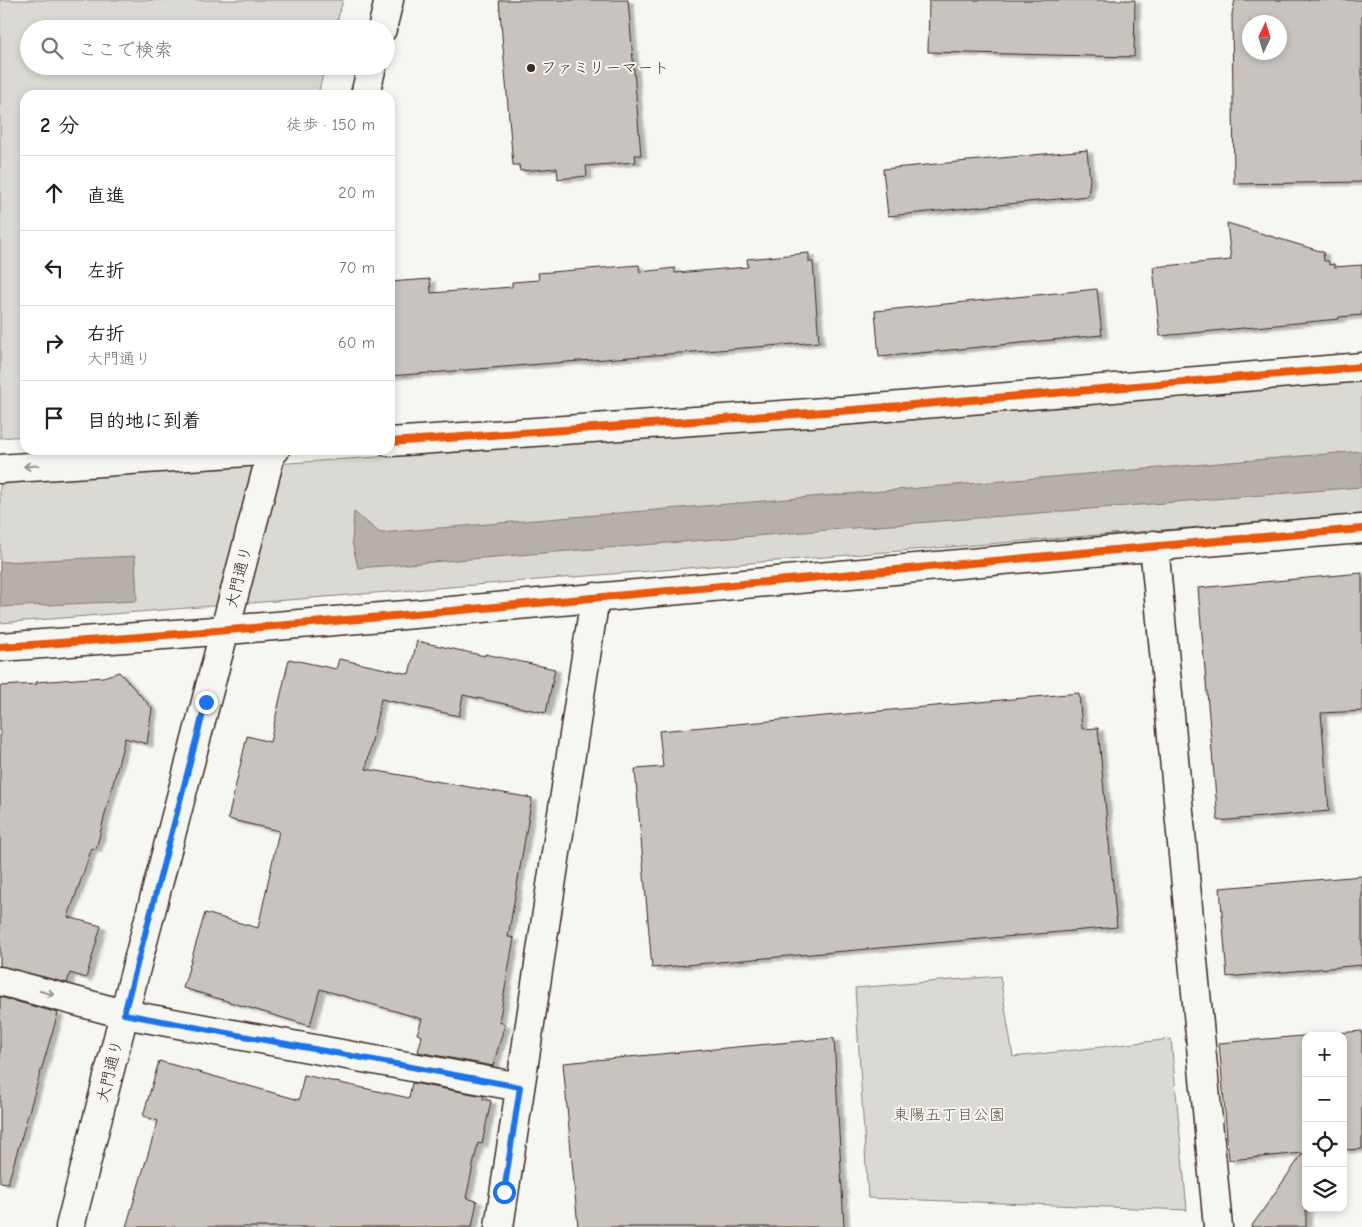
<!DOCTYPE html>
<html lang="ja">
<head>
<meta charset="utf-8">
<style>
	:root { --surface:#fff; --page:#f6f6f6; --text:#202124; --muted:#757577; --line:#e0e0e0 }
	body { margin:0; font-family:"Comic Neue","Klee One",sans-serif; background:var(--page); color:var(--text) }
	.controls { position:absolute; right:15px; bottom:15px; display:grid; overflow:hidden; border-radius:10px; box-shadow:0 2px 8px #0003 }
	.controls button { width:45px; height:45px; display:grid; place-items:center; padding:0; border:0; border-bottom:1px solid var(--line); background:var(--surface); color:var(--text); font:25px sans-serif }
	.compass { position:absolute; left:1242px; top:15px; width:45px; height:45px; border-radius:50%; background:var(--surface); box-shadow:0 2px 8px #0003; rotate:4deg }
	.stop { position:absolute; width:15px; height:15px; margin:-11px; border:4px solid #1a73e8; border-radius:50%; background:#fff }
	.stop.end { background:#1a73e8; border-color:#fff; box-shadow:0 1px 5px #0008 }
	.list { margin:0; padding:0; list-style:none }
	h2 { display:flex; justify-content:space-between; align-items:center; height:65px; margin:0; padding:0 20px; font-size:21px }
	h2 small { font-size:16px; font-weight:400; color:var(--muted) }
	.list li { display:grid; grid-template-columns:32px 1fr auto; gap:15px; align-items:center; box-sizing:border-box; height:75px; padding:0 20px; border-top:1px solid var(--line) }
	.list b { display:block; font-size:19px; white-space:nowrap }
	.list p { margin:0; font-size:16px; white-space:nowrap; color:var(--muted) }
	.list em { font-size:16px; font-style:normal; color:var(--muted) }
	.icon { flex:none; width:28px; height:28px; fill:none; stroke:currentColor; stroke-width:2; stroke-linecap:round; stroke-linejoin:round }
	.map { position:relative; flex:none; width:1362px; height:1227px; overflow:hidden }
	.search { position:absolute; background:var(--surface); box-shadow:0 2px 8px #0003; left:20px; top:20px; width:375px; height:55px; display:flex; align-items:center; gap:12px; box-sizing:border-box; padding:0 18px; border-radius:28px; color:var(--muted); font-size:19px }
	.panel { position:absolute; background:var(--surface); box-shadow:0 2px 8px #0003; left:20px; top:90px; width:375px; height:365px; border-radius:15px }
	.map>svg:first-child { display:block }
</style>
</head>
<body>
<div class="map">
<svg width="1362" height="1227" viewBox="0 0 1362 1227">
	<defs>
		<filter id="shadow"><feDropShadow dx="5.5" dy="3" stdDeviation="1" flood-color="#0004"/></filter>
	</defs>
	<rect width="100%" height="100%" fill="#f6f6f2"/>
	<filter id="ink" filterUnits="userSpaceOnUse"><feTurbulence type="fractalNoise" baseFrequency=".02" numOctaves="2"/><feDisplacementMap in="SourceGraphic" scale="10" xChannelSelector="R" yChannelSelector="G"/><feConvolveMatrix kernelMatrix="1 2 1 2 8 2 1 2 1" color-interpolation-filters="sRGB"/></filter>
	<g filter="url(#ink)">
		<g fill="#dad9d3" stroke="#8a8278">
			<polygon points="0,0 343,0 335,29 29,29 29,66 325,66 318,95 25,95 25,436 0,438"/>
			<polygon points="1362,381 1362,514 0,623 0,483 855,424"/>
			<polygon points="1000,976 1013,1057 1171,1039 1187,1210 868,1198 855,988"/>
		</g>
		<g fill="#b6b0a9" stroke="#857a71">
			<polygon points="1362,451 1362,487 358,568 352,542 354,512 380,533"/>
			<polygon points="135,556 137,601 0,607 0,562"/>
		</g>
		<g fill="#c8c3be" stroke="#3b2a1e" fill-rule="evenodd" filter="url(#shadow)">
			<polygon points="499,0 628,0 641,155 635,155 636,162 586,166 587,176 558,179 557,168 520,171 519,165 513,165"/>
			<polygon points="929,0 1135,0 1134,57 928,52"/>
			<path d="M1235,0h127v182l-128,2 -2,-170zM1250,22h30v30h-30z"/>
			<polygon points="1087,150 1090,180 1088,196 888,216 883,169"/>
			<polygon points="1227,223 1323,252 1324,261 1329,261 1329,265 1334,264 1334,267 1362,265 1362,315 1339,317 1339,319 1160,336 1153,267 1231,260"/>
			<polygon points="809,253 809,262 813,262 819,342 390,376 390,282 430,279 431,293 512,287 512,282 539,280 538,273 639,265 640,272 675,268 675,273 748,267 747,259"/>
			<polygon points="1097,289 1102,335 879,357 875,311"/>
			<polygon points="1362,573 1362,711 1321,713 1329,811 1218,821 1198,588"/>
			<polygon points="417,641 485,656 485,654 555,669 546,713 463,695 459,716 381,699 366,769 532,798 508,937 514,938 499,1022 505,1024 493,1066 418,1052 422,1036 417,1034 422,1019 320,989 310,1026 183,988 205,913 258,928 279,831 228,819 247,736 270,742 289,659 336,669 339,659 409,674"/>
			<polygon points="119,672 152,708 147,744 125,738 96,849 92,848 68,917 101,926 86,978 70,973 67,983 0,966 0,686 37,684 36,682 103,677"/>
			<polygon points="1079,693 1082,729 1098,728 1117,927 652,968 635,769 663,767 659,731"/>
			<polygon points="1362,876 1362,965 1227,977 1220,888"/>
			<polygon points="0,997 58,1013 8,1183 0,1182"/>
			<polygon points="1362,1031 1362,1149 1343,1150 1343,1036 1306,1036 1306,1227 1251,1227 1303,1153 1229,1160 1219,1043"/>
			<polygon points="834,1038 844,1227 578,1227 563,1063"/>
			<polygon points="159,1061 299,1100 304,1075 409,1098 412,1083 484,1096 483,1099 491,1101 482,1144 478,1143 466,1198 477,1201 472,1227 126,1227 158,1121 143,1116"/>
		</g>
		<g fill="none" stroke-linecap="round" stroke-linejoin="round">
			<defs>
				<g id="minor">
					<polyline points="390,442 853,410 1362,367"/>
					<polyline points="0,469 275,450"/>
					<polyline points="1154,545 1218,1227"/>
					<path d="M0,647c455,-31 908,-82 1362,-118"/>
					<polyline points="0,981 124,1014 520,1087"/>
					<polyline points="499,1227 595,597"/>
				</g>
				<g id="tertiary">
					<polyline points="382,29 389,0"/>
					<polyline points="365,95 372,66"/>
					<polyline points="70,1227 124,1014 272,450"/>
				</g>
			</defs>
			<use href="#minor" stroke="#3b2a1e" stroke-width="31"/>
			<use href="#tertiary" stroke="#3b2a1e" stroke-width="31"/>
			<use href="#minor" stroke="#f6f6f2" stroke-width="28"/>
			<use href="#tertiary" stroke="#f6f6f2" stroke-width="28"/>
			<defs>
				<g id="cycleway">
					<polyline points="390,442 853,410 1362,367"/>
					<path d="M0,647c455,-31 908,-82 1362,-118"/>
				</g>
			</defs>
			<use href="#cycleway" stroke="#f6f6f2" stroke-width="11"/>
			<use href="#cycleway" stroke="#e8590c" stroke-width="8"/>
		</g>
		<defs><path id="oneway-shaft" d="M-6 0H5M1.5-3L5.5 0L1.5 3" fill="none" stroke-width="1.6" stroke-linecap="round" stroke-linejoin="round" transform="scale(1.25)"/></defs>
		<g stroke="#989088">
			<use href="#oneway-shaft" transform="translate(31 466) rotate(176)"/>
			<use href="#oneway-shaft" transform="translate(47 993) rotate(15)"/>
		</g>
	</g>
	<g fill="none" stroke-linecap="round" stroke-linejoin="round" filter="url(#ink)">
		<polyline stroke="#1a73e8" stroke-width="6" points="206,702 124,1014 520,1087 504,1192"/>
	</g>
	<circle fill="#3b2a1e" stroke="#f6f6f2" stroke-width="2" cx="531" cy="68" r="5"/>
	<g text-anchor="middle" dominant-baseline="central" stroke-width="4" stroke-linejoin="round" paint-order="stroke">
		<g font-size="16" fill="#3b2a1e" stroke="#f6f6f2" text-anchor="start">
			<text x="541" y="68">ファミリーマート</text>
		</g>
		<g font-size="16" fill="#3b2a1e" stroke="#f6f6f2">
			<text transform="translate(239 577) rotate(-76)">大門通り</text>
			<text transform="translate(110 1071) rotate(-76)">大門通り</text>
		</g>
		<g font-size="16" fill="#63564b" stroke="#f6f6f2">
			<text x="949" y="1115">東陽五丁目公園</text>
		</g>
	</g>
</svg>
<div class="controls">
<button>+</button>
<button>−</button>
<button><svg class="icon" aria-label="locate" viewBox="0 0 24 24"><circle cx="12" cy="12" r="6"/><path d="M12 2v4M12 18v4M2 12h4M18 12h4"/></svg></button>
<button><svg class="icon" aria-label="layers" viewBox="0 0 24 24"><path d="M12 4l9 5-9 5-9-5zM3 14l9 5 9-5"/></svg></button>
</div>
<svg class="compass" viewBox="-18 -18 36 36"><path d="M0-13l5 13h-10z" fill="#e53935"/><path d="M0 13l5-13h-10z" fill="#757577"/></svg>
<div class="stop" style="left:504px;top:1192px"></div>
<div class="stop end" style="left:206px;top:702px"></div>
<div class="search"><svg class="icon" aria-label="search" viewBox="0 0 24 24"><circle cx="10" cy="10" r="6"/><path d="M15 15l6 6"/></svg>ここで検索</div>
<section class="panel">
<h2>2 分<small>徒歩 · 150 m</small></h2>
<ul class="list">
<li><svg class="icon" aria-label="ahead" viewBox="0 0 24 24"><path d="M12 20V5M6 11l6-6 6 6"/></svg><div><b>直進</b></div><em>20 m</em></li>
<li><svg class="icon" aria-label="left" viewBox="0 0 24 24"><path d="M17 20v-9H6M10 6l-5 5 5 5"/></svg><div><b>左折</b></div><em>70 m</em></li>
<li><svg class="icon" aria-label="right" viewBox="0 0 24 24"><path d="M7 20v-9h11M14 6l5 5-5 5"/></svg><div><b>右折</b><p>大門通り</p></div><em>60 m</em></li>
<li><svg class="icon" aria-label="arrive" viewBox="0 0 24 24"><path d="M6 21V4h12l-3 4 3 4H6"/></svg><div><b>目的地に到着</b></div></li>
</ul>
</section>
</div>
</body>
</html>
